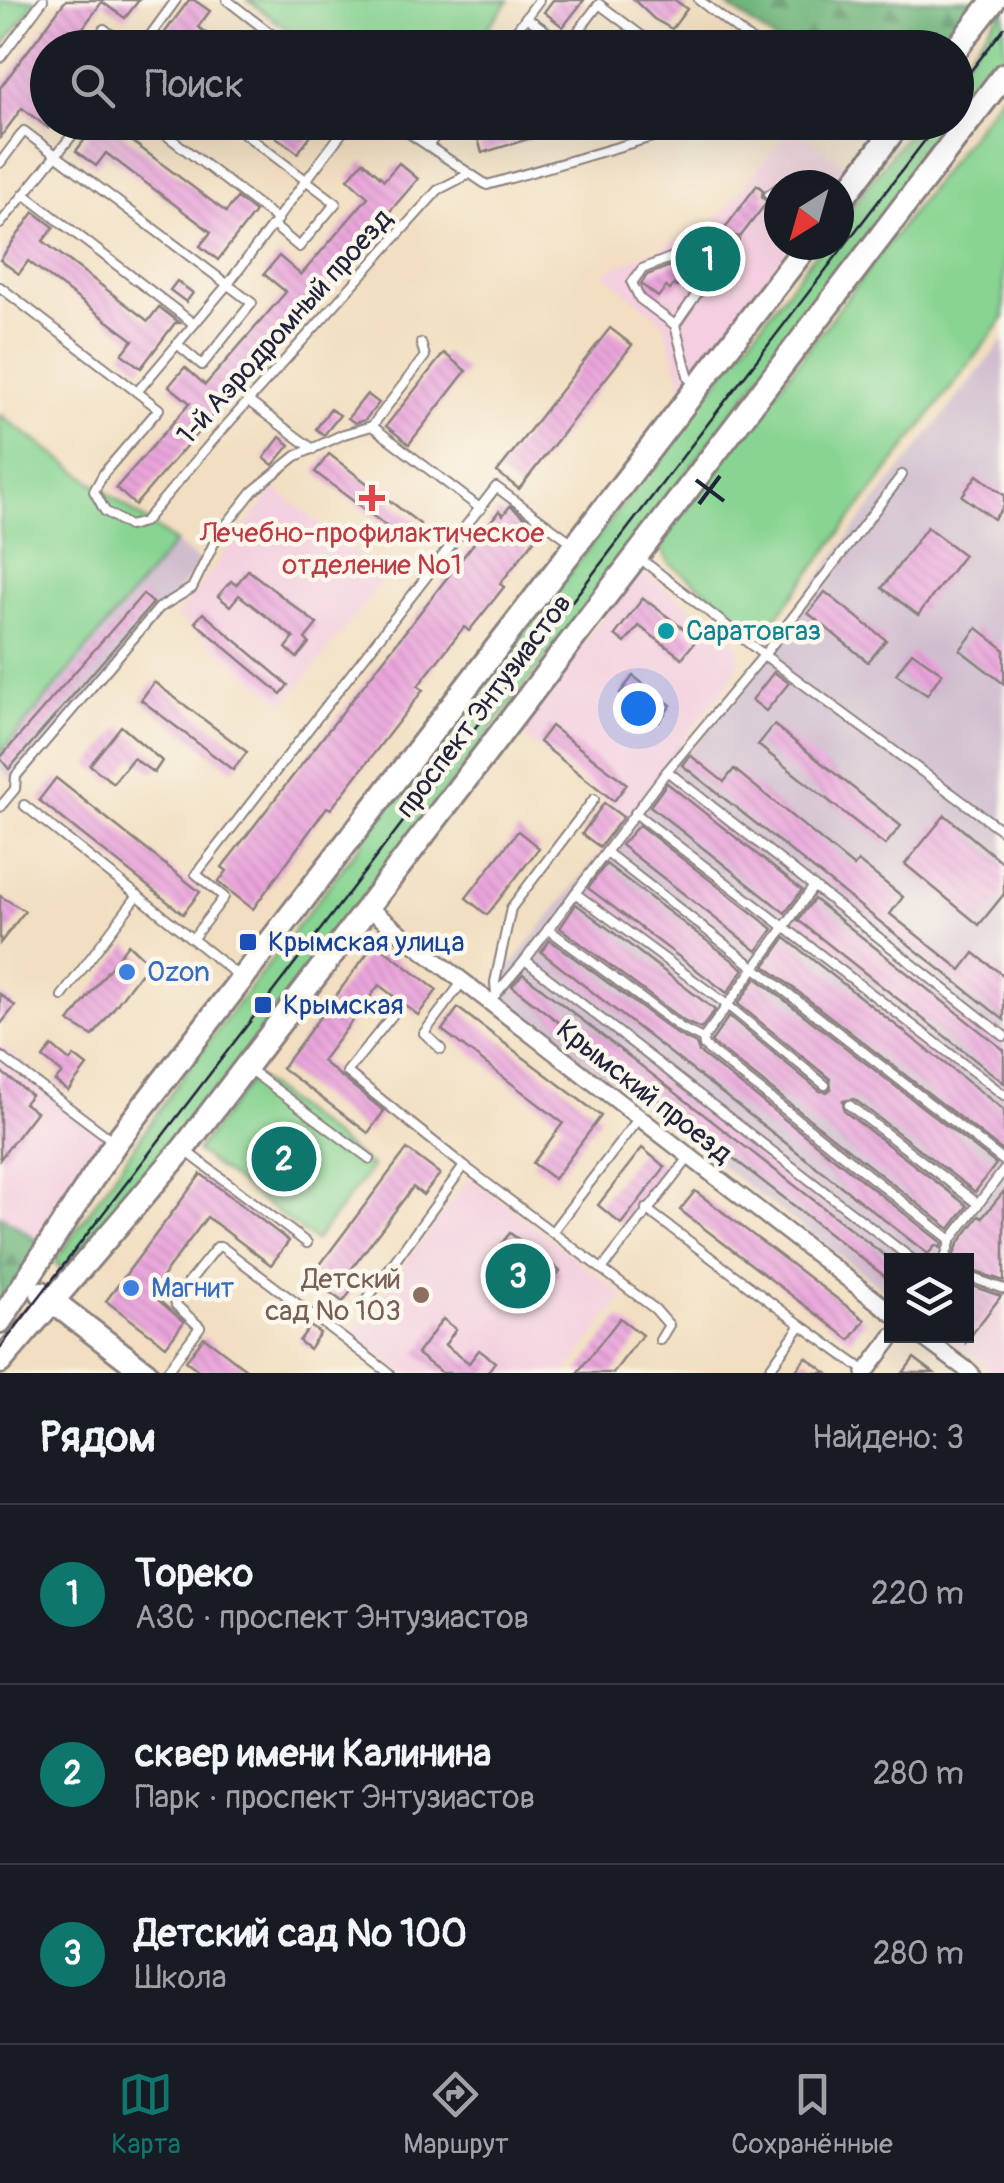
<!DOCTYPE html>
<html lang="ru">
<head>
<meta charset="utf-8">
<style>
	:root { --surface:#171b24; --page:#242831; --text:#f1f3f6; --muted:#9ea1a6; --line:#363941; --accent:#0f766e }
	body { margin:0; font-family:Pangolin,sans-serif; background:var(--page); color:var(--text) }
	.controls { position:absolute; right:30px; bottom:30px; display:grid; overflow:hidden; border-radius:0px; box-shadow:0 10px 40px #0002 }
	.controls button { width:90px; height:90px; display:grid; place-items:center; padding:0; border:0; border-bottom:2px solid var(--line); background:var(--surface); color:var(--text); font:50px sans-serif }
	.compass { position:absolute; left:764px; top:170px; width:90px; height:90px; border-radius:50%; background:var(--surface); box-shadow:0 10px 40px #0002; rotate:217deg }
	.you { position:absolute; left:638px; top:708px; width:35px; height:35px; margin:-25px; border:8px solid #fff; border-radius:50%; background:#1a73e8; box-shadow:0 0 0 15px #1a73e833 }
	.badge { display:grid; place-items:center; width:65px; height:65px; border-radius:50%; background:var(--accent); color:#fff; font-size:32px; font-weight:700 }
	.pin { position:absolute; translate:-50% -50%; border:5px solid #fff; box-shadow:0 2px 10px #0006 }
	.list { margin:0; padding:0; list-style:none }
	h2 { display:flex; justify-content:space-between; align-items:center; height:130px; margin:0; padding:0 40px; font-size:42px }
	h2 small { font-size:32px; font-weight:400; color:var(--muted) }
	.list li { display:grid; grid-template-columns:65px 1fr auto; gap:30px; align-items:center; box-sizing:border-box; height:180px; padding:0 40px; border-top:2px solid var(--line) }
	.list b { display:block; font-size:38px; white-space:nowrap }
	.list p { margin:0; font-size:32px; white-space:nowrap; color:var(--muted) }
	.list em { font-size:32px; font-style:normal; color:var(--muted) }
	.icon { flex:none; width:55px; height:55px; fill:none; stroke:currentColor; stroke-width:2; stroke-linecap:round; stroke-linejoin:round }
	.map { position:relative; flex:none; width:1004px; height:1373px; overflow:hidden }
	.search { position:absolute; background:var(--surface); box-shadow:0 10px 40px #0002; left:30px; right:30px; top:30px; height:110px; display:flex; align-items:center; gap:25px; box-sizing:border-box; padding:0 35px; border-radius:55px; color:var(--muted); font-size:38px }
	.sheet { height:670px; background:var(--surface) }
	nav { display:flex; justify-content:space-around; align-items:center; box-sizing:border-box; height:140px; border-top:2px solid var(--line); background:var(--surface); font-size:28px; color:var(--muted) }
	nav a { display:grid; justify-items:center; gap:5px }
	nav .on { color:var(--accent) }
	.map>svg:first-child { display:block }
</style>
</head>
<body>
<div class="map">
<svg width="1004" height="1373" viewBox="0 0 1004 1373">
	<defs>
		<pattern id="forest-firs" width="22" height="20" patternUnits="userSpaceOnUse" patternTransform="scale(2.5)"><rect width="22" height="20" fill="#6eb67c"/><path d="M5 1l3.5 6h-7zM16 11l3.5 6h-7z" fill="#5a9467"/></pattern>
		<pattern id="building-back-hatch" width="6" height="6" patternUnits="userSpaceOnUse" patternTransform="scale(2.5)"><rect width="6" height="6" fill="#eaa5db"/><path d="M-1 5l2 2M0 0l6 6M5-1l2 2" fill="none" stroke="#c88ebd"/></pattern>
	</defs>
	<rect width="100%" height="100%" fill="#fbf7ec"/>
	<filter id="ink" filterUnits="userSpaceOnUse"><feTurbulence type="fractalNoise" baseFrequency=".01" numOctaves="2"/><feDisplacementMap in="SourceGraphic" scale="20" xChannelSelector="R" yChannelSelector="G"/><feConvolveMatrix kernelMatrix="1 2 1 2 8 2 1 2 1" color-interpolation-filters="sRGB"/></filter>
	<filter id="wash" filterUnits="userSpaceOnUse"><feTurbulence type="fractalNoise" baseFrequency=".0048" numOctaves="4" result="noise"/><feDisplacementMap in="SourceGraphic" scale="40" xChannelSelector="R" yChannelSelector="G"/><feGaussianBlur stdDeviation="2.25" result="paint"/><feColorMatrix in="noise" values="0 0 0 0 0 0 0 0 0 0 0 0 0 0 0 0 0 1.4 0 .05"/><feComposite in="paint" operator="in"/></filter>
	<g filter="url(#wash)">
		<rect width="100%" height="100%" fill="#f2dfc1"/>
		<g fill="#f3cfdf">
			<polygon points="800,132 850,168 838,185 779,185 779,245 792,245 683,389 664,323 603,273 713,224 781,139"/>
			<polygon points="275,488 386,577 285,704 176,617"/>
			<polygon points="639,575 649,575 737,643 740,655 736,672 627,816 516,731 632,578"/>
			<polygon points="0,1044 108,1131 41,1243 0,1216"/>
			<polygon points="470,1176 624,1296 566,1373 404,1373 352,1334"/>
			<polygon points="1004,1218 1004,1373 994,1373 945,1336 966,1336 967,1266"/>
		</g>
		<g fill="#cfbdce">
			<polygon points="1004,339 1004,1218 966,1260 892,1260 891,1295 491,991 605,847 679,744 689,752 868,511"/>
			<polygon points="175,542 201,563 19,785 0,769 0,754"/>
		</g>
		<g fill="#88d492" stroke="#557b66" stroke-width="2.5">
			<polygon points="0,0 36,0 0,50"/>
			<polygon points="248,0 509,0 473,47 311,47"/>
			<polygon points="1004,8 1004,55 957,117 957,70"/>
			<polygon points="1004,91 1004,318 778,615 764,624 748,622 670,564 661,549 670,530"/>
			<polygon points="916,123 953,123 217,1090 70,1267 60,1268 56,1264 58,1257 189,1067 822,245 839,245 839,222"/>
			<polygon points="0,415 175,542 0,754"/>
			<polygon points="254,1076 372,1167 315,1241 196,1151"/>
		</g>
		<g fill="url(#forest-firs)" stroke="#486c5c" stroke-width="2.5">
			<polygon points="720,0 978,0 942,47 784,47"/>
			<polygon points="1,1215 41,1243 0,1307 0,1216"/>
		</g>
		<g id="blocks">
			<g fill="url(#building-back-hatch)">
				<polygon points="66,0 139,0 125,18 102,2 68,48 48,48 48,74 37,88 48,96 48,128 22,108 0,138 0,88"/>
				<polygon points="189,0 194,0 210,11 198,27 226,48 162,48 157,43"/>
				<polygon points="553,0 584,0 563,27 544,12"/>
				<polygon points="634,0 675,0 687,9 672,29 654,19"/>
				<polygon points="98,122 129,122 121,133 226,212 237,198 255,212 218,260 200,246 211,232 106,153 96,166 76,151"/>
				<polygon points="287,122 320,122 298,153 276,137"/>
				<polygon points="494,122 575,122 575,125 482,153 475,128"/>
				<polygon points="363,161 384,180 399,163 418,179 135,505 116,488 190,403 169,386 185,367 205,385 286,292 264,274 279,256 301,275 368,197 348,179"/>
				<polygon points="757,185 763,190 762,197 767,202 740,237 725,234 722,232"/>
				<polygon points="34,212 54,227 43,241 148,321 159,307 180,323 175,323 141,368 122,354 133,340 28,261 19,274 0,260"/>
				<polygon points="710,250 717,252 701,275 681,282 677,287 674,285 670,290 666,287 658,297 641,284 647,275"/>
				<polygon points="177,281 193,293 186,302 170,290"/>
				<polygon points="610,328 632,345 519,489 497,472"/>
				<polygon points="444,353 466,371 409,444 386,426"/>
				<polygon points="367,394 379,403 365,420 355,423 348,418"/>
				<polygon points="330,409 340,415 324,435 316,429"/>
				<polygon points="280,437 290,445 273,465 264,458"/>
				<polygon points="329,454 420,524 406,541 315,472"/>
				<polygon points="977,475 1004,495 1004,506 994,519 962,496"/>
				<polygon points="510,506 542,530 500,584 504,587 469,631 464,627 418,686 423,690 331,809 327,807 253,909 218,882 227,871 222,867 499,511 503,515"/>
				<polygon points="927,527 964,555 918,615 882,588"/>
				<polygon points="248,570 317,624 305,639 309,643 297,658 286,648 294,638 239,595 230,606 218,596 231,581 236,585"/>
				<polygon points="825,592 886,640 868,662 808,613"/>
				<polygon points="143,594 153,603 9,769 0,758"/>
				<polygon points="643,598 697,639 682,658 639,626 625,643 615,635"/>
				<polygon points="203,613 288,685 281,694 195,622"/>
				<polygon points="977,628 1004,649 1004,684 960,650"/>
				<polygon points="912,652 942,673 927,695 896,674"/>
				<polygon points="774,672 789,683 766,711 752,700"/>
				<polygon points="633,676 671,705 659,722 620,693"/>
				<polygon points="154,682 247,752 233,770 141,700"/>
				<polygon points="774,725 901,826 885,845 758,745"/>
				<polygon points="121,726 162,761 154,773 133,758 113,783 90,765"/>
				<polygon points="551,726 627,784 614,801 539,742"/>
				<polygon points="690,755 724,782 734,769 854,867 858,861 903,897 890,914 961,970 974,953 1004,976 1004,1020 682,765"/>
				<polygon points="56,778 200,892 183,914 39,800"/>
				<polygon points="667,783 802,890 785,913 650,806"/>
				<polygon points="604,803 623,817 600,847 582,834"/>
				<polygon points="945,815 1004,864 1004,894 979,925 905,864"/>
				<polygon points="639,825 773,929 757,951 621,845"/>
				<polygon points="518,831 539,848 487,915 466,898"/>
				<polygon points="606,864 744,969 727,993 588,888"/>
				<polygon points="0,896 25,911 0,943"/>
				<polygon points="814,899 1004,1050 1004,1083 798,920"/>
				<polygon points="576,904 715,1010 701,1029 685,1022 560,928"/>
				<polygon points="785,938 1004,1110 1004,1152 765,966"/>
				<polygon points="550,940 677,1034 696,1044 699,1052 942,1243 940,1248 936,1245 928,1254 541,952"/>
				<polygon points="375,943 437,990 418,1015 379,985 322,1061 384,1111 368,1133 282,1068"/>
				<polygon points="128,944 148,963 93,1036 69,1022"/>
				<polygon points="523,974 892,1261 892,1282 512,986"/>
				<polygon points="756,978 996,1164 975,1192 854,1099 843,1101 844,1111 965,1204 967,1206 950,1229 711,1042 729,1016 820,1091 827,1092 831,1089 830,1079 738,1004"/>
				<polygon points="0,994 15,1006 0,1025"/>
				<polygon points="458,1008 601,1116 554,1179 533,1163 563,1123 442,1030"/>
				<polygon points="52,1046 70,1061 74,1056 87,1066 68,1091 55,1081 62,1073 43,1058"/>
				<polygon points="0,1071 31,1095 24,1103 36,1112 0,1159"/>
				<polygon points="642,1148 665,1167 621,1224 598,1205"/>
				<polygon points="407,1149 440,1174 423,1195 413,1187 347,1275 357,1283 343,1302 310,1278"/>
				<polygon points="201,1174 289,1241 271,1265 207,1217 150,1293 184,1322 166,1346 106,1301"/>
				<polygon points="695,1191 865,1320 850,1340 680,1210"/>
				<polygon points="1004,1191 1004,1281 966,1269 966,1260 953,1257 958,1244 979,1216 982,1218"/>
				<polygon points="510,1233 560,1271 545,1291 494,1253"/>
				<polygon points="966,1284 1001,1296 966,1342"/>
				<polygon points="620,1318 642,1335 613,1373 577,1373"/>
				<polygon points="443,1319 456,1329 445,1345 469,1363 479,1350 495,1362 487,1373 442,1373 417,1354"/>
				<polygon points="310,1326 320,1333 309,1349 299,1341"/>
				<polygon points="204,1337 251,1373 202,1373 186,1361"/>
				<polygon points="806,1357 827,1373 794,1373"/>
				<polygon points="914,1358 934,1373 903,1373"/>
			</g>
		</g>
	</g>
	<g filter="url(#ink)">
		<use href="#blocks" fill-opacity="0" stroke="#8a807e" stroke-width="2.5"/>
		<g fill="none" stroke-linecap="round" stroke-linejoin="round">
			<defs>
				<g id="lane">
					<polyline points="227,0 289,48"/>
					<polyline points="699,0 761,48"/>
					<polyline points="526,17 567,46 599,4 658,48"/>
					<polyline points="90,48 104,29 128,48"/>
					<polyline points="141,48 176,0"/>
					<polyline points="503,48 539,0"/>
					<polyline points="710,48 748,38"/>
					<polyline points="0,58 43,0"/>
					<polyline points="149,122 278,220"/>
					<polyline points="229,122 336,203 299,247 274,226"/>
					<polyline points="392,122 487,185 704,122"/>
					<polyline points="860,122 882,139"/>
					<polyline points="428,146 446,122"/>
					<polyline points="0,163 24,131 252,303 202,365 177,344"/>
					<polyline points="24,194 194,324"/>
					<polyline points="769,195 779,188"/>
					<polyline points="0,224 83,122"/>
					<polyline points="0,287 137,392 228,284 350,122"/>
					<polyline points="675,325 640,299 632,283 642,269 708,243 734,241"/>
					<polyline points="421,343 425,356 372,426 481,509"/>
					<polyline points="694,383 689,379 675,325 734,241"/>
					<polyline points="137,392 159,409 104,473 94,491 105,511 129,526 144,522 215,438 438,190 469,174"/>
					<polyline points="248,401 313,449"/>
					<polyline points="902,475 764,655 1004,832"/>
					<polyline points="637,556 764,655 667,771 1004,1036"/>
					<polyline points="24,805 240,977"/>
					<polyline points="0,807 15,789 16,776 159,608 192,588 218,535 253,491 296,456 344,434 372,426"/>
					<polyline points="635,813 1004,1095"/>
					<polyline points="606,852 1004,1161"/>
					<polyline points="814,886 703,1039 704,1046 951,1240"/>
					<polyline points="575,893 726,1004 825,1085"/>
					<polyline points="548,929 681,1028 703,1039"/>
					<polyline points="193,938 224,897 196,874 496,487 574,544"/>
					<polyline points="525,960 913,1260"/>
					<polyline points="496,994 495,982 511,908 594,799"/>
					<polyline points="62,996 138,895"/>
					<polyline points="489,1002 525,960 667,771"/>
					<polyline points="395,1012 347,1072 464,1166"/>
					<polyline points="441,1049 424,1033 463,981"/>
					<polyline points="0,1056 112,1140"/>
					<polyline points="250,1070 370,1159"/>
					<polyline points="849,1105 978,1204"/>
					<polyline points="187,1152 307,1243"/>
					<polyline points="646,1209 801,1325"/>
					<polyline points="552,1232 655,1309 669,1325 660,1340"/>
					<polyline points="944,1260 951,1240 1004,1170"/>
					<polyline points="602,1269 688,1159"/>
					<polyline points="966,1276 1004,1289"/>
					<polyline points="365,1302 464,1166 552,1232 638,1119"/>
					<polyline points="166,1373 200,1327 176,1305 175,1299 217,1247 222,1247 389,1373"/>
					<polyline points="767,1373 801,1325 868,1373"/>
				</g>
				<g id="street">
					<polyline points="368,908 892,1313"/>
					<polyline points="921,1336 971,1373"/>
					<polyline points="865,1373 893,1336"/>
				</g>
				<g id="secondary">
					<polyline points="956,49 994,0"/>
					<polyline points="839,203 900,122"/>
					<polyline points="42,1293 146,1373"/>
					<polyline points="0,1321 116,1142 807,245"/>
					<polyline points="0,1362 183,1149 1004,75"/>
				</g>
			</defs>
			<use href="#lane" stroke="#8a807e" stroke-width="12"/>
			<use href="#street" stroke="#8a807e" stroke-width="20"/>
			<use href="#secondary" stroke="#8a807e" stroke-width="28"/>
			<use href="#lane" stroke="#fff" stroke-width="8"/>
			<use href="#street" stroke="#fff" stroke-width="15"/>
			<use href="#secondary" stroke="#fff" stroke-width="22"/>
			<g stroke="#22223b" stroke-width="2.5">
				<polyline points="956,90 1004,28"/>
				<polyline points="0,1348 939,122"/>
			</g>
		</g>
	</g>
	<path fill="none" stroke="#22223b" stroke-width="4" d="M696,480l28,21M699,504l21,-28"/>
	<path fill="#e0444e" stroke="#fbf7ec" stroke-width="4" d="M367 483h10v10h10v10h-10v10h-10v-10h-10v-10h10z"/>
	<circle fill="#0f9aa8" stroke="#fbf7ec" stroke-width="4" cx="666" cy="631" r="10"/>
	<g fill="#1a4fb4" stroke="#fbf7ec" stroke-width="4">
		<rect x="238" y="932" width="20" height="20" rx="5"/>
		<rect x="253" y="995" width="20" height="20" rx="5"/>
	</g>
	<g fill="#3f7fe0" stroke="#fbf7ec" stroke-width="4">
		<circle cx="127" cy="972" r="10"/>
		<circle cx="131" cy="1288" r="10"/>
	</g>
	<circle fill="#8d6e63" stroke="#fbf7ec" stroke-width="4" cx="421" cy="1295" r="10"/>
	<g text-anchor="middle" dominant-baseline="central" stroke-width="9" stroke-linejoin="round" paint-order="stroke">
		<g font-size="28" fill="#22223b" stroke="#fbf7ec">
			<text transform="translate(285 327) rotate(-48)">1-й Аэродромный проезд</text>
			<text transform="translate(484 706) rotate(-53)">проспект Энтузиастов</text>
			<text transform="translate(644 1092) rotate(38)">Крымский проезд</text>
		</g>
		<g font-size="28" fill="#be3a42" stroke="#fbf7ec">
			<text x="372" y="533">Лечебно-профилактическое<tspan x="372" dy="32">отделение №1</tspan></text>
		</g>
		<g font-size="28" fill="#0d838f" stroke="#fbf7ec" text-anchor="start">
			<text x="686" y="631">Саратовгаз</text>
		</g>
		<g font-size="28" fill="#164399" stroke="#fbf7ec" text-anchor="start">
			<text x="268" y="942">Крымская улица</text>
			<text x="283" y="1005">Крымская</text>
		</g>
		<g font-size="28" fill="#366cbe" stroke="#fbf7ec" text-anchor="start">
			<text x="147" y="972">Ozon</text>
			<text x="151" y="1288">Магнит</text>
		</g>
		<g font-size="28" fill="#785e54" stroke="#fbf7ec" text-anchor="end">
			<text x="401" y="1279">Детский<tspan x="401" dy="32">сад № 103</tspan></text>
		</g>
	</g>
</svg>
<div class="controls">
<button><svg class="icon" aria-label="layers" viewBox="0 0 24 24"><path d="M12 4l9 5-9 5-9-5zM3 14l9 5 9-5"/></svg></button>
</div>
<svg class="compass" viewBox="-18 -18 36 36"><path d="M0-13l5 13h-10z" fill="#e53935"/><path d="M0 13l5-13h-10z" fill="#9ea1a6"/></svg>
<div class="you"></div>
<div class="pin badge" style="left:708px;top:259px">1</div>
<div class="pin badge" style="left:284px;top:1159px">2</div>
<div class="pin badge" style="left:518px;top:1276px">3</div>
<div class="search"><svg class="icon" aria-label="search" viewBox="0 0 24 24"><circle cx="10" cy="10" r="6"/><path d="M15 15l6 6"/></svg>Поиск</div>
</div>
<section class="sheet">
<h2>Рядом<small>Найдено: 3</small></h2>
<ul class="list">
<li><span class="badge">1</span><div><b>Тореко</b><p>АЗС · проспект Энтузиастов</p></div><em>220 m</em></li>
<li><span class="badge">2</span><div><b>сквер имени Калинина</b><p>Парк · проспект Энтузиастов</p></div><em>280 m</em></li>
<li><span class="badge">3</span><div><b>Детский сад № 100</b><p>Школа</p></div><em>280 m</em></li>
</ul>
</section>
<nav>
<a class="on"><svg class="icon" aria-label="map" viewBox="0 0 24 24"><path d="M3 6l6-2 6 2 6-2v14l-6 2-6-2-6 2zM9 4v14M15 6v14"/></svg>Карта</a>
<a><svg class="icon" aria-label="directions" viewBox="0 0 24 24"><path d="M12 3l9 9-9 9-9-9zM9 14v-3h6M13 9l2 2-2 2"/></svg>Маршрут</a>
<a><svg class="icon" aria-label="saved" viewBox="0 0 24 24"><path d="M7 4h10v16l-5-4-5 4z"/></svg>Сохранённые</a>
</nav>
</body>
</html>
